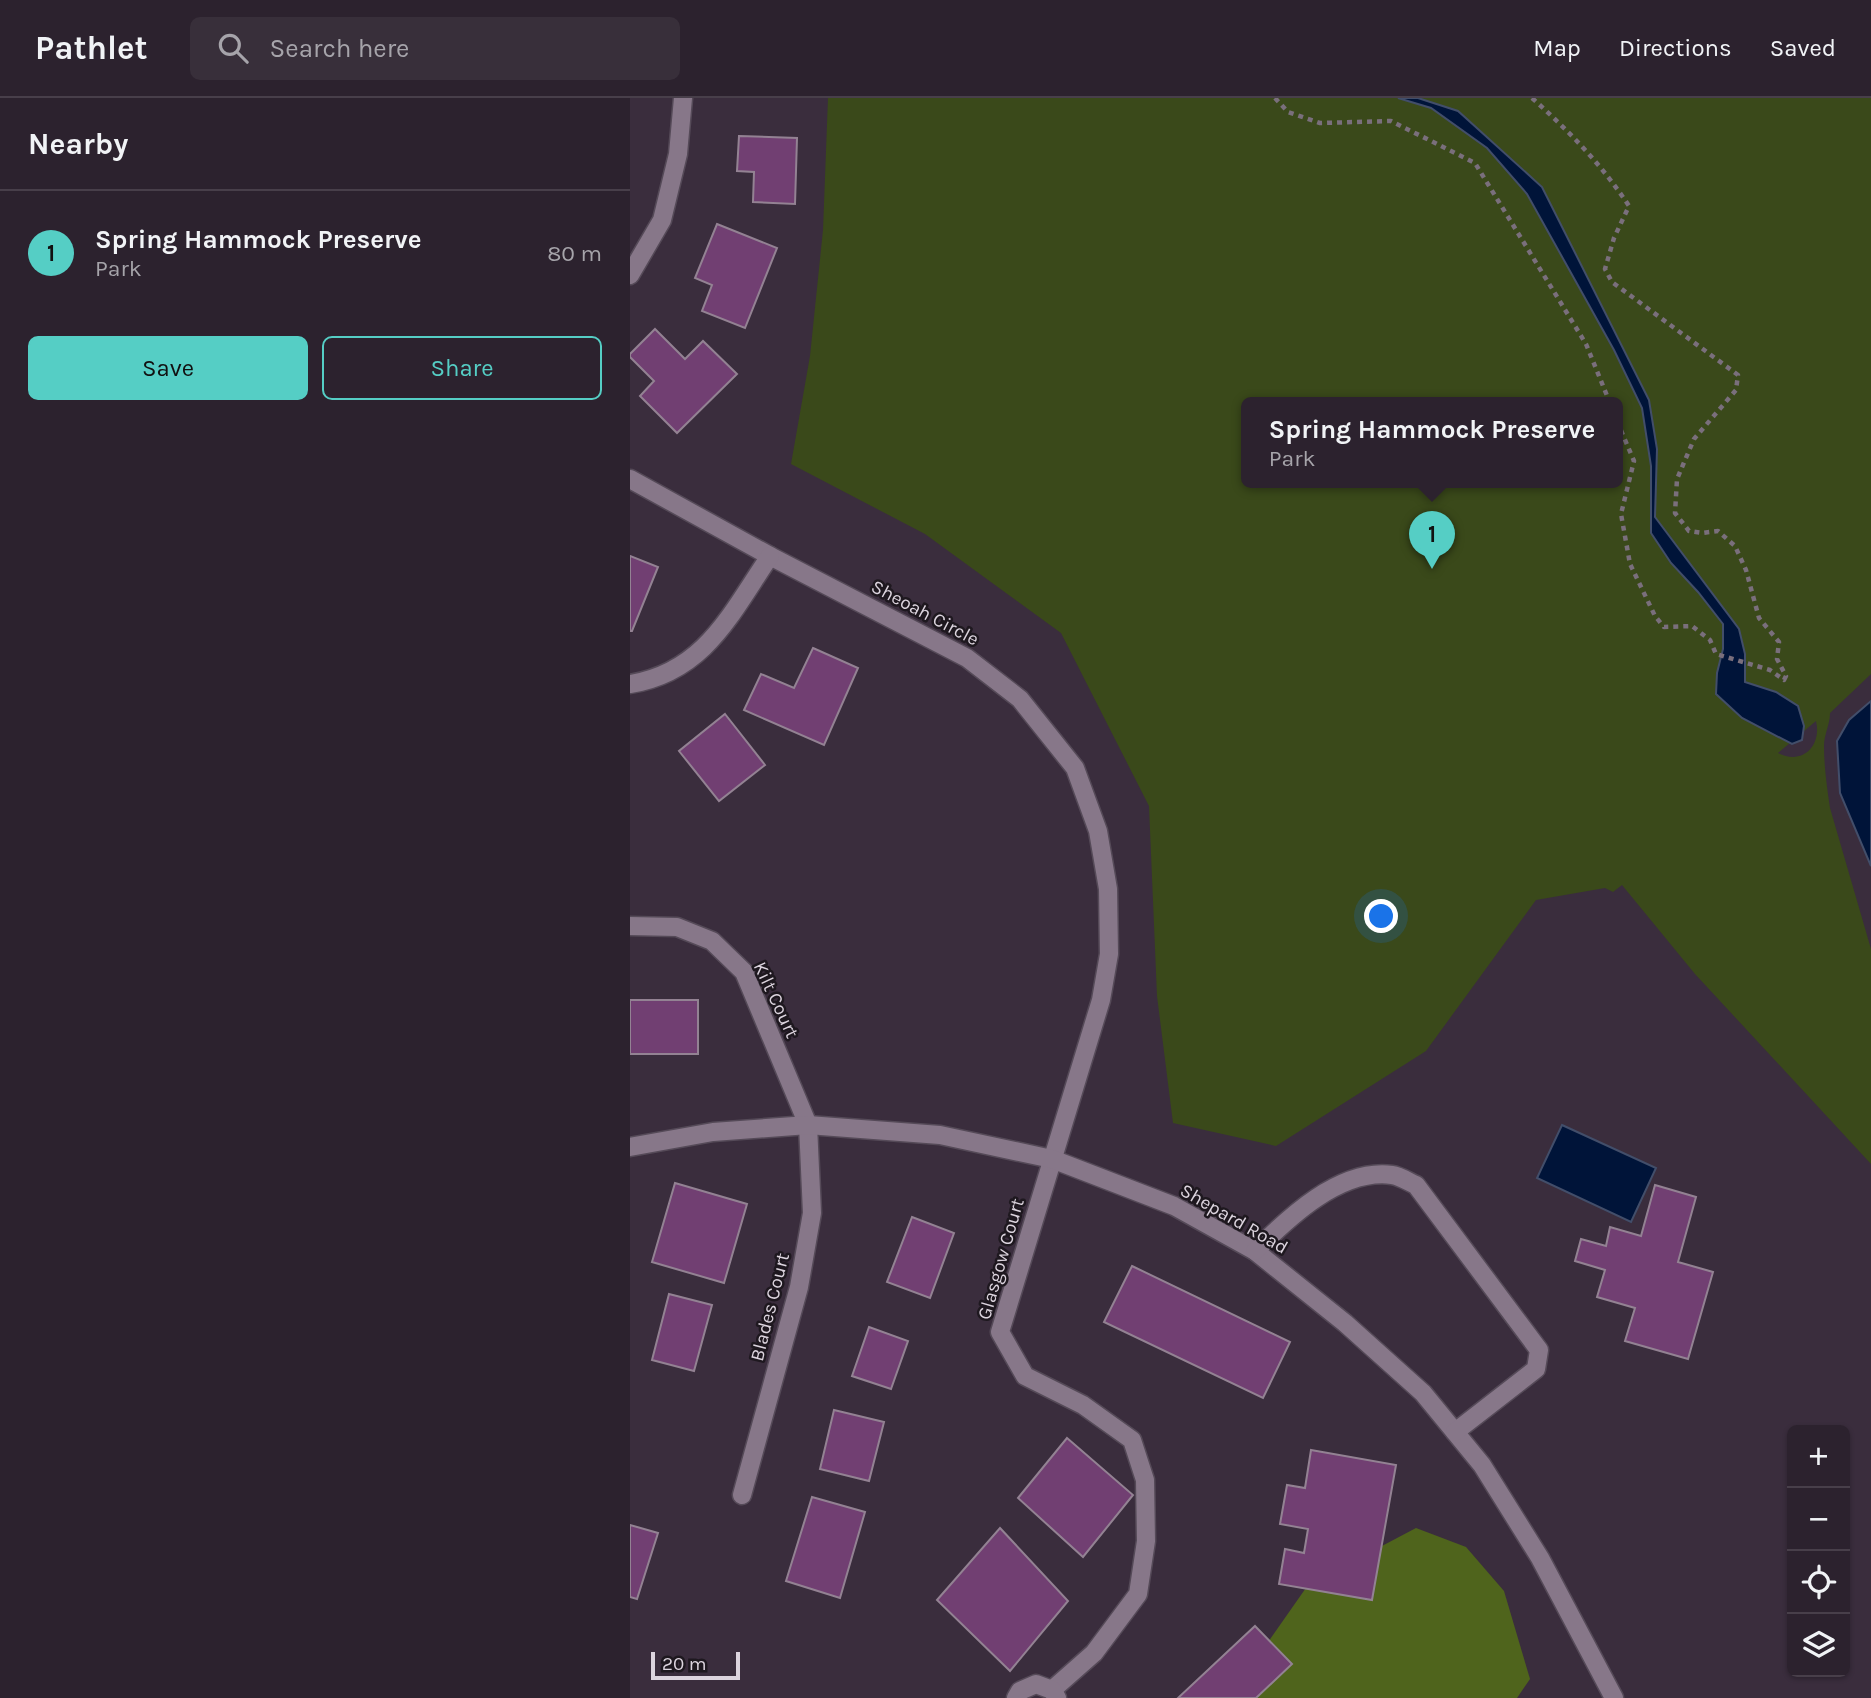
<!DOCTYPE html>
<html lang="en">
<head>
<meta charset="utf-8">
<style>
	:root { --surface:#2c222e; --page:#382f3a; --text:#f1f3f6; --muted:#a6a4aa; --line:#483f4a; --accent:#55cec5 }
	body { margin:0; font-family:Karla,sans-serif; background:var(--page); color:var(--text) }
	.controls { position:absolute; right:21px; bottom:21px; display:grid; overflow:hidden; border-radius:10px; box-shadow:0 2px 5px #0004 }
	.controls button { width:63px; height:63px; display:grid; place-items:center; padding:0; border:0; border-bottom:2px solid var(--line); background:var(--surface); color:var(--text); font:35px sans-serif }
	.scale { position:absolute; left:21px; bottom:18px; width:89px; box-sizing:border-box; padding-left:7px; border:4px solid #dcd4de; border-top:0; font-size:19px; line-height:24px; white-space:nowrap; color:#dcd4de; -webkit-text-stroke:5px #1e181f; paint-order:stroke }
	.you { position:absolute; left:752px; top:819px; width:24px; height:24px; margin:-18px; border:5px solid #fff; border-radius:50%; background:#1a73e8; box-shadow:0 0 0 10px #1a73e833 }
	.badge { display:grid; place-items:center; width:46px; height:46px; border-radius:50%; background:var(--accent); color:#111; font-size:23px; font-weight:700 }
	.pin { position:absolute; translate:-50% -58px; filter:drop-shadow(0 2px 4px #0008) }
	.pin::after { content:''; position:absolute; top:37px; width:24px; height:21px; background:inherit; clip-path:polygon(0 0,100% 0,50% 100%) }
	.popup { position:absolute; left:611px; top:299px; width:382px; height:91px; box-sizing:border-box; display:grid; place-content:center; border-radius:10px; background:var(--surface); filter:drop-shadow(0 2px 5px #0005); font-size:23px; white-space:nowrap; color:var(--muted) }
	.popup b { font-size:26px; color:var(--text) }
	.popup::after { content:''; position:absolute; left:50%; top:100%; margin-left:-14px; border:14px solid transparent; border-top-color:var(--surface) }
	.list { margin:0; padding:0; list-style:none }
	h2 { display:flex; justify-content:space-between; align-items:center; height:91px; margin:0; padding:0 28px; font-size:30px }
	h2 small { font-size:23px; font-weight:400; color:var(--muted) }
	.list li { display:grid; grid-template-columns:46px 1fr auto; gap:21px; align-items:center; box-sizing:border-box; height:126px; padding:0 28px; border-top:2px solid var(--line) }
	.list b { display:block; font-size:26px; white-space:nowrap }
	.list p { margin:0; font-size:23px; white-space:nowrap; color:var(--muted) }
	.list em { font-size:23px; font-style:normal; color:var(--muted) }
	.actions { display:flex; gap:14px; padding:21px 28px }
	.actions a { flex:1; padding:16px 0; border:2px solid var(--accent); border-radius:10px; text-align:center; font-size:24px; color:var(--accent) }
	.actions .main { background:var(--accent); color:#111 }
	.icon { flex:none; width:38px; height:38px; fill:none; stroke:currentColor; stroke-width:2; stroke-linecap:round; stroke-linejoin:round }
	.map { position:relative; flex:none; width:1241px; height:1600px; overflow:hidden }
	header { display:flex; align-items:center; gap:42px; box-sizing:border-box; height:98px; padding:0 35px; background:var(--surface); border-bottom:2px solid var(--line) }
	header strong { font-size:33px }
	nav { display:flex; gap:38px; margin-inline-start:auto; font-size:24px }
	.search { width:490px; height:63px; background:var(--page); display:flex; align-items:center; gap:18px; box-sizing:border-box; padding:0 24px; border-radius:10px; color:var(--muted); font-size:26px }
	main { display:flex }
	aside { flex:1; background:var(--surface) }
	.map>svg:first-child { display:block }
</style>
</head>
<body>
<header>
<strong>Pathlet</strong>
<div class="search"><svg class="icon" aria-label="search" viewBox="0 0 24 24"><circle cx="10" cy="10" r="6"/><path d="M15 15l6 6"/></svg>Search here</div>
<nav><a>Map</a><a>Directions</a><a>Saved</a></nav>
</header>
<main>
<aside>
<h2>Nearby<small></small></h2>
<ul class="list">
<li><span class="badge">1</span><div><b>Spring Hammock Preserve</b><p>Park</p></div><em>80 m</em></li>
</ul>
<div class="actions"><a class="main">Save</a><a>Share</a></div>
</aside>
<div class="map">
<svg width="1241" height="1600" viewBox="0 0 1241 1600">
	<rect width="100%" height="100%" fill="#3a2d3d"/>
	<path fill="#3a491a" fill-rule="evenodd" d="M198,0h1043v576l-41,39c0,12 -6,21 -6,33 0,21 3,41 6,62l41,141v215l-176,-190 -73,-89 -9,7 -8,-4 -69,12 -110,151 -150,95 -103,-23 -16,-127 -8,-190 -88,-173 -136,-99 -134,-70 19,-108 13,-126zM616,305h371v80h-371zM1186,623c6,24 -13,45 -38,32z"/>
	<polygon fill="#4f641c" points="786,1430 836,1449 874,1493 900,1581 887,1600 599,1600 678,1487"/>
	<g fill="#001439" stroke="#424e6a" stroke-width="2">
		<polygon points="768,0 788,0 828,13 912,89 1019,302 1027,351 1025,419 1109,531 1115,556 1115,584 1146,594 1168,608 1174,628 1172,642 1162,646 1112,620 1086,596 1087,575 1093,551 1093,526 1068,494 1041,465 1021,435 1021,368 1012,310 984,252 897,96 857,50 801,10"/>
		<polygon points="1241,603 1241,768 1210,695 1207,643 1219,622"/>
		<polygon points="932,1027 1026,1070 1001,1124 907,1080"/>
	</g>
	<g fill="#713f72" stroke="#938293" stroke-width="2">
		<polygon points="109,38 167,40 165,106 123,104 124,74 107,73"/>
		<polygon points="87,126 147,150 115,230 72,213 82,187 65,180"/>
		<polygon points="25,231 55,261 73,243 107,276 47,335 10,298 24,283 0,259 0,256"/>
		<polygon points="0,458 28,469 2,533 0,533"/>
		<polygon points="183,550 228,570 194,647 114,612 131,576 164,590"/>
		<polygon points="95,616 135,667 89,703 49,653"/>
		<rect x="0" y="902" width="68" height="54"/>
		<polygon points="45,1085 117,1106 94,1185 22,1164"/>
		<polygon points="1025,1087 1066,1099 1048,1164 1083,1174 1058,1261 995,1243 1005,1210 967,1199 975,1172 945,1163 951,1141 976,1148 980,1129 1011,1138"/>
		<polygon points="282,1119 324,1135 300,1200 257,1184"/>
		<polygon points="502,1168 660,1244 633,1300 474,1224"/>
		<polygon points="39,1196 82,1207 64,1273 22,1262"/>
		<polygon points="239,1229 278,1243 261,1291 222,1278"/>
		<polygon points="204,1312 254,1324 239,1383 190,1371"/>
		<polygon points="437,1340 503,1397 453,1459 388,1400"/>
		<polygon points="681,1352 766,1367 742,1502 649,1486 655,1451 674,1455 678,1431 650,1426 657,1387 675,1390"/>
		<polygon points="182,1399 235,1414 210,1500 156,1483"/>
		<polygon points="0,1427 28,1435 7,1501 0,1499"/>
		<polygon points="370,1430 438,1503 380,1573 307,1502"/>
		<polygon points="625,1528 662,1566 626,1600 548,1600"/>
	</g>
	<g fill="none" stroke-linecap="round" stroke-linejoin="round">
		<defs>
			<g id="minor">
				<polyline points="0,177 32,122 48,56 53,0"/>
				<polyline points="0,381 140,458 337,560 390,601 445,670 468,733 478,791 479,856 471,902 370,1234 395,1278 453,1307 502,1342 515,1382 516,1443 508,1496 464,1555 422,1592"/>
				<path d="M0,586c75,-12 101,-71 140,-128"/>
				<polyline points="0,828 47,829 82,843 114,874 178,1027 182,1115 169,1189 112,1397"/>
				<polyline points="0,1049 83,1034 178,1027 310,1037 422,1061 544,1108 625,1153 715,1225 793,1295 852,1367 910,1460 984,1600"/>
				<path d="M625,1153c33,-33 85,-83 137,-76 8,1 17,7 24,10l123,165 -3,19 -81,63"/>
				<polyline points="386,1600 390,1593 406,1586 422,1592 427,1600"/>
			</g>
		</defs>
		<use href="#minor" stroke="#554a58" stroke-width="21"/>
		<g stroke="#7a6f7c" stroke-width="4.5" stroke-dasharray="5 5" stroke-linecap="butt">
			<polyline points="645,0 658,14 690,25 761,23 845,65 956,246 980,305"/>
			<path d="M902,0c37,33 70,67 97,108l-15,32 -9,31 7,13 126,93 -2,15 -42,49 -17,40 -2,34 14,18 13,2 16,-2 17,15 11,24 13,48 20,24 -2,17 9,17 -2,4 -14,-10 -54,-16 -6,-14 -18,-14 -28,1 -9,-11 -25,-52 -9,-50 13,-53 -17,-40"/>
		</g>
		<use href="#minor" stroke="#877789" stroke-width="18"/>
	</g>
	<g text-anchor="middle" dominant-baseline="central" stroke-width="5" stroke-linejoin="round" paint-order="stroke">
		<g font-size="19" fill="#dcd4de" stroke="#1e181f">
			<text transform="translate(295 515) rotate(28)">Sheoah Circle</text>
			<text transform="translate(146 902) rotate(65)">Kilt Court</text>
			<text transform="translate(604 1121) rotate(30)">Shepard Road</text>
			<text transform="translate(371 1161) rotate(-74)">Glasgow Court</text>
			<text transform="translate(140 1209) rotate(-76)">Blades Court</text>
		</g>
	</g>
</svg>
<div class="controls">
<button>+</button>
<button>−</button>
<button><svg class="icon" aria-label="locate" viewBox="0 0 24 24"><circle cx="12" cy="12" r="6"/><path d="M12 2v4M12 18v4M2 12h4M18 12h4"/></svg></button>
<button><svg class="icon" aria-label="layers" viewBox="0 0 24 24"><path d="M12 4l9 5-9 5-9-5zM3 14l9 5 9-5"/></svg></button>
</div>
<div class="scale">20 m</div>
<div class="you"></div>
<div class="pin badge" style="left:802px;top:471px">1</div>
<div class="popup"><b>Spring Hammock Preserve</b>Park</div>
</div>
</main>
</body>
</html>
